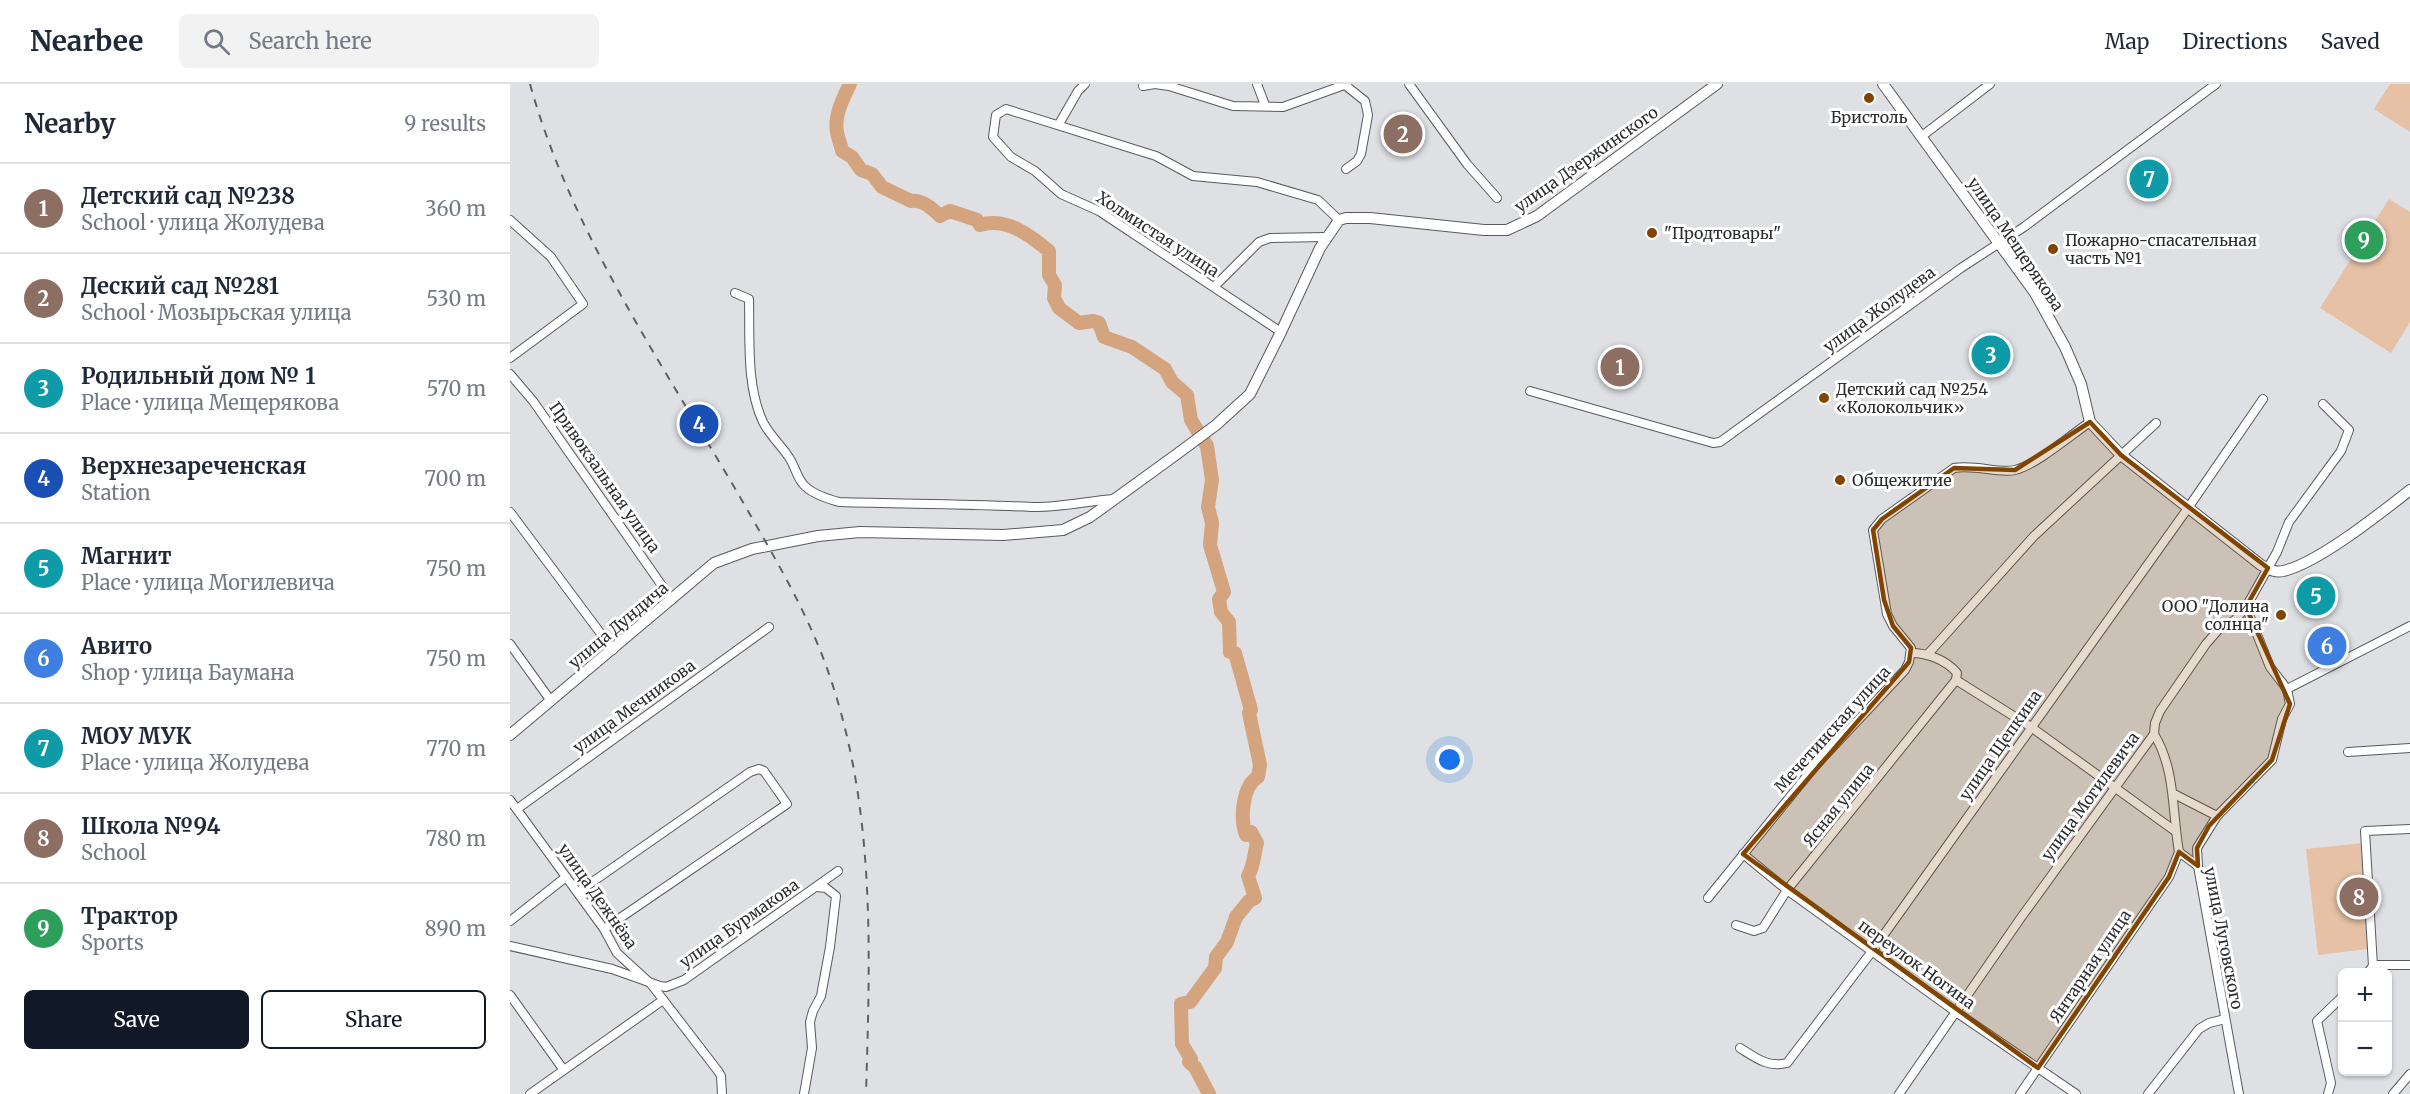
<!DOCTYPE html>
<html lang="en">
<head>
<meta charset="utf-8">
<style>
	:root { --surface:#fff; --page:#f2f2f3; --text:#1f2937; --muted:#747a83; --line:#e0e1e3; --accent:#111827 }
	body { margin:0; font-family:Merriweather,serif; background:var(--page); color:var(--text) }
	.controls { position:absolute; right:18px; bottom:18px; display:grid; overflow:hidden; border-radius:9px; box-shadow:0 2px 4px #0004 }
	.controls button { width:54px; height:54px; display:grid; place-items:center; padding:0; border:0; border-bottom:2px solid var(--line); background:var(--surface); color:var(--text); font:30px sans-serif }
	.you { position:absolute; left:940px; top:676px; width:21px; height:21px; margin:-15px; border:4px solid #fff; border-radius:50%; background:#1a73e8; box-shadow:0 0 0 9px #1a73e833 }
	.badge { display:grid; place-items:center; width:39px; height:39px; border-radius:50%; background:var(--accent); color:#fff; font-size:20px; font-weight:700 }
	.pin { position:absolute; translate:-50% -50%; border:3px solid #fff; box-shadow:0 2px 6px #0006 }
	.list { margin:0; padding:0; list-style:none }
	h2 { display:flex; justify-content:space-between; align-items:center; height:78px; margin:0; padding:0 24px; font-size:26px }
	h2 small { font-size:20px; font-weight:400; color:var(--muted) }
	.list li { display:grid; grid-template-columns:39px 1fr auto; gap:18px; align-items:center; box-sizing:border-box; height:90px; padding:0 24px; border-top:2px solid var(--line) }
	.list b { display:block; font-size:22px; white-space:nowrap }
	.list p { margin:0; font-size:20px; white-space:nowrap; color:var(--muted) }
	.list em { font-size:20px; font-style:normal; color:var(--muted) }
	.actions { display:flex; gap:12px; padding:18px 24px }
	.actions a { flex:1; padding:14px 0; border:2px solid var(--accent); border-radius:9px; text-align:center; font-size:21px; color:var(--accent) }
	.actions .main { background:var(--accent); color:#fff }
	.icon { flex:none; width:33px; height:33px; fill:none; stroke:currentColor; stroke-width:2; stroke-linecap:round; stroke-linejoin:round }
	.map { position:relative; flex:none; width:1900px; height:1010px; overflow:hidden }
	header { display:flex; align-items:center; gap:36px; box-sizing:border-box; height:84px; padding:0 30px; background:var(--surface); border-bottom:2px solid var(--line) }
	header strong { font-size:28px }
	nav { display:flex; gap:33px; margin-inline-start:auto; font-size:21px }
	.search { width:420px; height:54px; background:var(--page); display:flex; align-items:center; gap:15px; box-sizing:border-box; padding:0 21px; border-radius:9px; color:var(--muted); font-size:22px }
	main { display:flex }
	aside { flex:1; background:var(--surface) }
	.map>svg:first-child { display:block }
</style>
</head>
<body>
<header>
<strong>Nearbee</strong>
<div class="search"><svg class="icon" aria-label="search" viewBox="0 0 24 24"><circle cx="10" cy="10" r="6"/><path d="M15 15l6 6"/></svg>Search here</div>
<nav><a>Map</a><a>Directions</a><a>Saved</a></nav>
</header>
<main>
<aside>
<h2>Nearby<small>9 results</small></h2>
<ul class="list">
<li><span class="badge" style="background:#8d6e63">1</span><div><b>Детский сад №238</b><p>School · улица Жолудева</p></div><em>360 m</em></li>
<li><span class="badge" style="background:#8d6e63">2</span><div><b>Деский сад №281</b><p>School · Мозырьская улица</p></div><em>530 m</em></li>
<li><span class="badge" style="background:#0f9aa8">3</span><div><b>Родильный дом № 1</b><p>Place · улица Мещерякова</p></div><em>570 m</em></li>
<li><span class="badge" style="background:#1a4fb4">4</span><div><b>Верхнезареченская</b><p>Station</p></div><em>700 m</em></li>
<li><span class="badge" style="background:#0f9aa8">5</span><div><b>Магнит</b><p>Place · улица Могилевича</p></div><em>750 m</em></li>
<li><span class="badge" style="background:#3f7fe0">6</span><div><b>Авито</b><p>Shop · улица Баумана</p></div><em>750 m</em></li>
<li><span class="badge" style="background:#0f9aa8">7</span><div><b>МОУ МУК</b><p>Place · улица Жолудева</p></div><em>770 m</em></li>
<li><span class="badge" style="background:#8d6e63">8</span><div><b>Школа №94</b><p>School</p></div><em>780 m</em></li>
<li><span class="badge" style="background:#2e9e5b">9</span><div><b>Трактор</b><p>Sports</p></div><em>890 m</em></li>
</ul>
<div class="actions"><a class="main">Save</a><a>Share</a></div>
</aside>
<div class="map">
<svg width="1900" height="1010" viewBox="0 0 1900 1010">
	<rect width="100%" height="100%" fill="#dee0e4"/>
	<g fill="#e6c1a5">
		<polygon points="1880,0 1900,0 1900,48 1864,25"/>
		<polygon points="1879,115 1900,128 1900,238 1881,269 1810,224"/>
		<polygon points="1853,759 1865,864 1808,871 1796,765"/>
	</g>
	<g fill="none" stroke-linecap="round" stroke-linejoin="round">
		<path stroke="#d4a47f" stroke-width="14" d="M340,0c-7,14 -16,32 -13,48 1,7 4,12 5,19l10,6 9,13 11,4 10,13 29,14c11,-2 22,8 29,15l10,-5 27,9 3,5c26,-8 50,10 69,26v24l6,10 -1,13 5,10 20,15 14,-2 6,2 5,14 28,10 33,22 7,13 15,13 4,25 16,26 5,34 -4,27 4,16 -2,22 14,47 -5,7 2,13 8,10 1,30 5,1 16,57 -2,3 11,52 -2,12c-16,9 -18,42 -12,58l5,-3 6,11c-3,11 -3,23 -9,33l7,22 -6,3 -13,16 -9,25 -11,15 -1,11 -25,34 -9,2 1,40 9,15 -2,3 6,5 14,27"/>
		<defs>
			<g id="minor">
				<polyline points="645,0 659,2 723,22 773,23 837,0"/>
				<polyline points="747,0 755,21"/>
				<polyline points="899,0 957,80 987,114"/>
				<polyline points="835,1 855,17 858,31 851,70 847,77 836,85"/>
				<polyline points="633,2 645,0"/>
				<polyline points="549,40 568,7 575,0"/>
				<polyline points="1412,52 1480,0"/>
				<polyline points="0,136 41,173 73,220 0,274"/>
				<polyline points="704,203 749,158 760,154 816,153"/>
				<path d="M225,209l14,6c1,39 -3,87 14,123 7,14 19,24 27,37 5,8 7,18 13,25 8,10 25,15 36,18 64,2 129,2 193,5 26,1 55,-6 82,-8"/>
				<polyline points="771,248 589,127 551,110 525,87 501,73 483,53 486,31 496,25 646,72 683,92 747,98 808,116 829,136"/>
				<polyline points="0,290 23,317 162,516"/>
				<polyline points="1020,307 1203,359 1210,358 1451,184 1514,143 1706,0"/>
				<polyline points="0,428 103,566"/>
				<polyline points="1736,523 1760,583 1777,605"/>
				<polyline points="0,560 41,617"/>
				<path d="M1401,569c17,0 35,7 46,20l-1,7"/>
				<polyline points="1418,570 1524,452 1646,339"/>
				<polyline points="1446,596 1521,643 1665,747"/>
				<path d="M1644,650c22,36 18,79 25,118l19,14 41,228"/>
				<polyline points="1838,668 1900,664"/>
				<polyline points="1664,710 1707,732 1762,676 1772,635 1780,620 1777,605 1900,542"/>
				<polyline points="0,716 94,845 107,869 141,900 208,987 211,992 212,1010"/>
				<polyline points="7,725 259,543"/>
				<polyline points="1233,770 1277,806 1446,928 1566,1010"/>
				<polyline points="1688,782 1687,764 1707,732"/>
				<polyline points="68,808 240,688 249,685 254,687 277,720 94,845"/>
				<path d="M1198,814l107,-132 90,-96 4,-8 2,-14 -18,-22 -6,-12 -14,-84 9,-11 72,-51c22,-4 44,6 61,2 21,-5 56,-35 75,-48"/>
				<polyline points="0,837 56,793"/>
				<polyline points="1226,841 1244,847 1253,844 1277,806 1446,596"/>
				<polyline points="0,862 102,885 150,902 156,903 174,896 328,787"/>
				<polyline points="1867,881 1900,881"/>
				<polyline points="1858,888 1863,882 1855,747 1900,745"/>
				<polyline points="0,911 53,985"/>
				<path d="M1230,964c16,10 28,20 47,15l86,-113 315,-442 75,-109"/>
				<polyline points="20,1010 153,916"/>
				<polyline points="294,1010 302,964 300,938 303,927 311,912 320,863 326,812 316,804 307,803"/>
				<polyline points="1389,1010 1510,835 1644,650 1645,639 1650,627 1696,560 1709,545 1725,536 1736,523 1767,468 1779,438 1831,367 1839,346 1813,320"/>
				<polyline points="1510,1010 1659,793 1669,768"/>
				<polyline points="1638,1010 1689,945 1699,939 1715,935"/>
				<polyline points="1818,1010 1821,999 1807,937 1832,913"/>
				<polyline points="1883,1010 1900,990"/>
			</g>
			<g id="tertiary">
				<path d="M1373,0l152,209 30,54 16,37 9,38 31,33 140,110c8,4 13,8 22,6 34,-7 99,-59 127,-81"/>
				<polyline points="0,651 204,479 242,465 308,452 350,448 493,451 553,446 580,433 667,370 706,341 740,310 771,248 810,164 829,136 836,134 860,134 974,146 997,146 1027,132 1207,0"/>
			</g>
		</defs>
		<use href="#minor" stroke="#585a5d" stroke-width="10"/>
		<use href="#tertiary" stroke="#585a5d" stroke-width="12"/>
		<use href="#minor" stroke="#fff" stroke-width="8"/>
		<use href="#tertiary" stroke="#fff" stroke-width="10"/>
		<path stroke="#5f6062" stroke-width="2" stroke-dasharray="8 8" stroke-linecap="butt" d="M20,0c41,148 133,281 210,413 33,58 69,117 90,180 46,135 40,277 36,417"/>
	</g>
	<path fill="#824501" fill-opacity="0.2" stroke="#824501" stroke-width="4.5" stroke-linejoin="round" d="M1580,338l31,33 147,113 -22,39 44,97 -18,56 -63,66 -12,22 1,18 -19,-14 -10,25 -131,191 -295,-214 166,-192 2,-14 -18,-22 -9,-26 -11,-70 9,-11 72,-51 61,2z"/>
	<g fill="#824501" stroke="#fff" stroke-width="2">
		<circle cx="1359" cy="14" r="6"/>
		<circle cx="1142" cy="149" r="6"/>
		<circle cx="1543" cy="165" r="6"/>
		<circle cx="1314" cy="314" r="6"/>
		<circle cx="1330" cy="396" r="6"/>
		<circle cx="1771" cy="531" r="6"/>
	</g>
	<g text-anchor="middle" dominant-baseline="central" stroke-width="6" stroke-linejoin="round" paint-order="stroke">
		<g font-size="16" fill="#2c2d2f" stroke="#fff" text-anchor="start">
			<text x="1359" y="33" text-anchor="middle">Бристоль</text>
			<text x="1154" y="149">"Продтовары"</text>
			<text x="1555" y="156">Пожарно-спасательная<tspan x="1555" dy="18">часть №1</tspan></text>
			<text x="1326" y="305">Детский сад №254<tspan x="1326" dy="18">«Колокольчик»</tspan></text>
			<text x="1342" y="396">Общежитие</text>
			<text x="1759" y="522" text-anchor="end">ООО "Долина<tspan x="1759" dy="18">солнца"</tspan></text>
		</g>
		<g font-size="16" fill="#2c2d2f" stroke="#fff">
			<text transform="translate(1076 75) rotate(-35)">улица Дзержинского</text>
			<text transform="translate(648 150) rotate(33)">Холмистая улица</text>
			<text transform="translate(1506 160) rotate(56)">улица Мещерякова</text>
			<text transform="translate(1369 225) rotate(-36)">улица Жолудева</text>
			<text transform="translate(95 393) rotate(55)">Привокзальная улица</text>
			<text transform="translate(108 541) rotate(-40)">улица Дундича</text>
			<text transform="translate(124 622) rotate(-36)">улица Мечникова</text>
			<text transform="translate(1322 645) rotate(-48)">Мечетинская улица</text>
			<text transform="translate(1490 661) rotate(-55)">улица Щепкина</text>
			<text transform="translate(1580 712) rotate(-54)">улица Могилевича</text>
			<text transform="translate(1328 721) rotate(-51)">Ясная улица</text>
			<text transform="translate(88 812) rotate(55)">улица Дежнёва</text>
			<text transform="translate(229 839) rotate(-35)">улица Бурмакова</text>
			<text transform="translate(1714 854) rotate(79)">улица Луговского</text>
			<text transform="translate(1407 880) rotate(36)">переулок Ногина</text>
			<text transform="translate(1580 882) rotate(-56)">Янтарная улица</text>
		</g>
	</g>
</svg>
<div class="controls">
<button>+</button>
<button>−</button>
</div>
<div class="you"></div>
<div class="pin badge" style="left:1110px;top:283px;background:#8d6e63">1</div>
<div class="pin badge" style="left:893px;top:50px;background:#8d6e63">2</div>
<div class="pin badge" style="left:1481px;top:271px;background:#0f9aa8">3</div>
<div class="pin badge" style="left:189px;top:340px;background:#1a4fb4">4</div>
<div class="pin badge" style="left:1806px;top:512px;background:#0f9aa8">5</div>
<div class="pin badge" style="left:1817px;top:562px;background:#3f7fe0">6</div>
<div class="pin badge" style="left:1639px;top:95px;background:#0f9aa8">7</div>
<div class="pin badge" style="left:1849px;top:813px;background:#8d6e63">8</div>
<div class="pin badge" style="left:1854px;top:156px;background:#2e9e5b">9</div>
</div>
</main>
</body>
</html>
